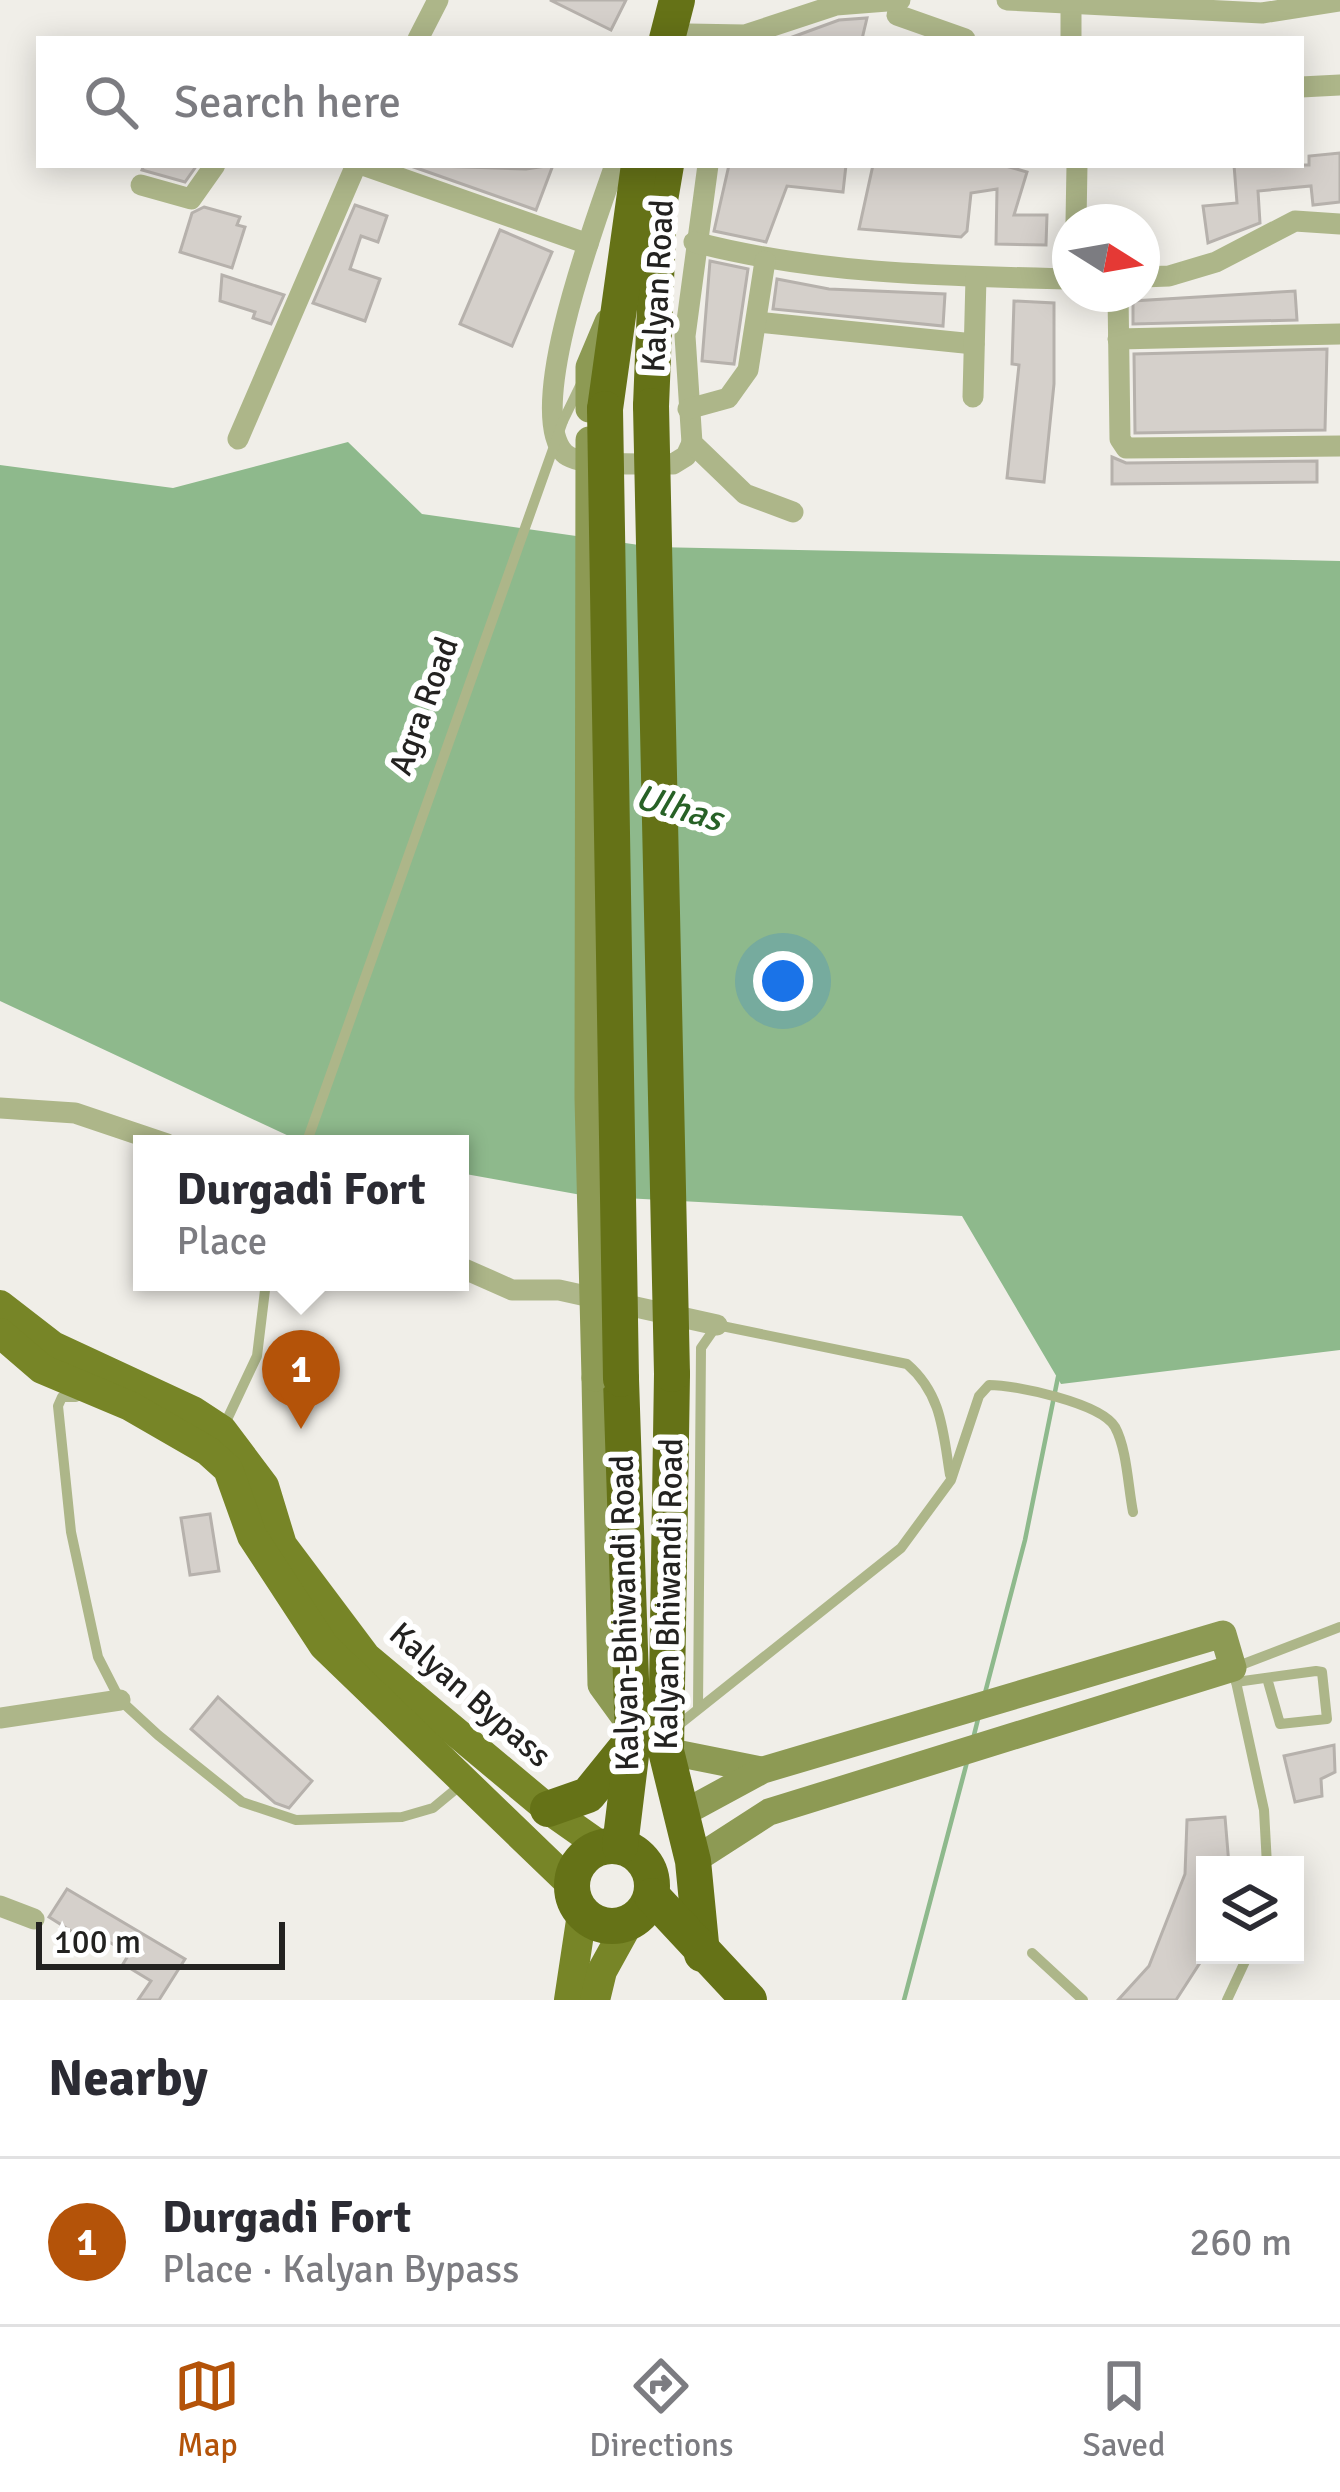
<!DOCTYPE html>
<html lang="en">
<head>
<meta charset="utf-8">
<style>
	:root { --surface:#fff; --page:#f7f7f7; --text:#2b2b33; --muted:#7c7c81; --line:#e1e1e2; --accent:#b45309 }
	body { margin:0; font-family:Signika,sans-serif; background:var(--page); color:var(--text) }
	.controls { position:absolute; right:36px; bottom:36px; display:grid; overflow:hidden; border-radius:0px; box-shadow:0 6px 30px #0003 }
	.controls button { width:108px; height:108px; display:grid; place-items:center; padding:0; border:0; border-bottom:3px solid var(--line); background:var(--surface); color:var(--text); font:60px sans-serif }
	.compass { position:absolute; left:1052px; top:204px; width:108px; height:108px; border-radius:50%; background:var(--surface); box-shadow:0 6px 30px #0003; rotate:101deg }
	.scale { position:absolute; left:36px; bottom:30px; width:249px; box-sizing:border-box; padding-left:12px; border:6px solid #232220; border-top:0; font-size:33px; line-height:42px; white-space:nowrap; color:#232220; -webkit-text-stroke:9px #fff; paint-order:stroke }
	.you { position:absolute; left:783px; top:981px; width:42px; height:42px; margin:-30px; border:9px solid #fff; border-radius:50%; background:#1a73e8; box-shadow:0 0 0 18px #1a73e833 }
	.badge { display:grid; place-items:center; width:78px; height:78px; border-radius:50%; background:var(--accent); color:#fff; font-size:39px; font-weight:700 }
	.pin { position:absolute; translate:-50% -99px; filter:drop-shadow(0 3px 6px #0008) }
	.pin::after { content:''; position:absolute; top:63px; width:42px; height:36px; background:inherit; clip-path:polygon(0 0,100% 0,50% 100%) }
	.popup { position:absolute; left:133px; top:1135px; width:336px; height:156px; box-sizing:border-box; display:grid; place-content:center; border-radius:0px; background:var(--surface); filter:drop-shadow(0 3px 9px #0005); font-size:39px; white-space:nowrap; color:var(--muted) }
	.popup b { font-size:45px; color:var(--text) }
	.popup::after { content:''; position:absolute; left:50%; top:100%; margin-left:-24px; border:24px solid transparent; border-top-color:var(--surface) }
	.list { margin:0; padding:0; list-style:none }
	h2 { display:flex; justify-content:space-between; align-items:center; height:156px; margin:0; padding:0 48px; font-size:51px }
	h2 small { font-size:39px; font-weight:400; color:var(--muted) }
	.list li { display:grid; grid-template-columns:78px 1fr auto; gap:36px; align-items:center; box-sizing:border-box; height:168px; padding:0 48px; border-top:3px solid var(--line) }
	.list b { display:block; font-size:45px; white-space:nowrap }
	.list p { margin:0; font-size:39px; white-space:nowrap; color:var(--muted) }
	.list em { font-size:39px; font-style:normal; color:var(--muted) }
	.icon { flex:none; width:66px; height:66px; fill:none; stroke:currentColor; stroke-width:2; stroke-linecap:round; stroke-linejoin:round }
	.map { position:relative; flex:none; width:1340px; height:2000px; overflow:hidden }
	.search { position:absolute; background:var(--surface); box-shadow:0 6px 30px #0003; left:36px; right:36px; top:36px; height:132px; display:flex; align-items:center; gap:30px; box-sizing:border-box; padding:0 42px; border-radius:0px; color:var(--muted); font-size:45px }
	.sheet { height:324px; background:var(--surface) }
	nav { display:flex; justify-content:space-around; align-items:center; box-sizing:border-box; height:168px; border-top:3px solid var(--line); background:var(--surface); font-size:33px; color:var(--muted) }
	nav a { display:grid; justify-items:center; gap:6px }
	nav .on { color:var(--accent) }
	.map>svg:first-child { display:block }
</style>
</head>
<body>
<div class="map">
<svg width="1340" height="2000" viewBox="0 0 1340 2000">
	<rect width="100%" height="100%" fill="#f0eee8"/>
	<polygon fill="#8eb98c" points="348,442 422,514 653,547 1340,561 1340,1350 1061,1384 962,1216 587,1196 460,1173 460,1144 306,1144 0,1001 0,465 173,488"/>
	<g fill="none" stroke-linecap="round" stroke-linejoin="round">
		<g stroke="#8eb98c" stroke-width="4.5">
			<polyline points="985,1693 1025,1540 1058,1377"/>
			<polyline points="973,1739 979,1715"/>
			<polyline points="904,2000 967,1762"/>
		</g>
	</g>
	<g fill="#d5d0cb" stroke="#b6b1ac" stroke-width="3">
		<polygon points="550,0 626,0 611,30"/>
		<polygon points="867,18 862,39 787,39 839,20"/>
		<polygon points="1340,153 1340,202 1313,205 1311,186 1258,191 1260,223 1208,243 1203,206 1237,203 1234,165 1309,165 1309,156"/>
		<polygon points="144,165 197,165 185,182 142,170"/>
		<polygon points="408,165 526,169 553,165 536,210"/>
		<polygon points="729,165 846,165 843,192 787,186 766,242 714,231"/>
		<polygon points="873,165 1002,165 1027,172 1014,215 1047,215 1046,245 996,244 997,189 971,193 967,231 961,237 859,229"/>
		<polygon points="355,205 387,216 378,242 361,236 350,269 380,279 365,321 313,303"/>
		<polygon points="204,207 240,217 237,225 245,227 232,268 180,252 192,213"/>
		<polygon points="500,230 552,252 512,346 460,324"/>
		<polygon points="710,261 748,269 734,364 702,361"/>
		<polygon points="222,275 284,295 271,324 253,318 255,312 220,301"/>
		<polygon points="777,279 829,289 945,294 943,326 773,309"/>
		<polygon points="1295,291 1297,320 1133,324 1133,301"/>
		<polygon points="1014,301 1054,303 1054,384 1044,482 1007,478 1019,365 1012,364"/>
		<polygon points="1327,349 1325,430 1135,433 1134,354"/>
		<polygon points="1112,457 1126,463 1317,461 1317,482 1112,484"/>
		<polygon points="210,1514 219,1571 190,1575 181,1518"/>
		<polygon points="218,1697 312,1781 289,1808 275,1803 191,1729"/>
		<polygon points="1334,1745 1335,1772 1321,1779 1322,1796 1295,1802 1284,1756"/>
		<polygon points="1225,1817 1229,1865 1205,1865 1205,1955 1176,2000 1118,2000 1149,1966 1185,1874 1187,1820"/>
		<polygon points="67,1889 185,1959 159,2000 138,2000 151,1981 123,1964 129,1954 101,1937 95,1946 49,1917"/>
	</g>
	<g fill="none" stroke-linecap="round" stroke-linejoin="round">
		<g stroke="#adb689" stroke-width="10">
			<polyline points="563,421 580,386"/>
			<polyline points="76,1397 62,1397 58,1406 71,1532 98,1657 120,1700 158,1735 242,1802 296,1820 402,1817 433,1808 462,1784"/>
			<polyline points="223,1428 257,1356 266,1282"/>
			<polyline points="1236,1682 1316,1671 1322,1672 1327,1719 1280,1724 1267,1678"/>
			<path d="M698,1708l3,-360 16,-23 190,39c35,30 36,68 43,111"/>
			<path d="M676,1727l225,-179 50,-68 28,-84 10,-11c27,0 112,18 126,42 12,22 13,60 18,85"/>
			<polyline points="1267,1865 1264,1810 1233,1668 1340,1627"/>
			<polyline points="1032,1953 1083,2000"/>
			<polyline points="1227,2000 1248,1955"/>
		</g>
		<g stroke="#adb689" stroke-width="21">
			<polyline points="1007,0 1262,13 1340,1"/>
			<polyline points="1071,5 1071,39"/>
			<polyline points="897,15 965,39"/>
			<polyline points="688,34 745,35 836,5 900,0"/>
			<polyline points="418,39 438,0"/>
			<polyline points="1301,87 1340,85"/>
			<polyline points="363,165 588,244"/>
			<path d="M615,165c-18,52 -91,245 -51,288 14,15 86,10 109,11l13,-8 6,-13"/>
			<polyline points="708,165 685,336 692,443 745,494 793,512"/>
			<polyline points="141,185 191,199 215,165"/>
			<polyline points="1076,222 1077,165"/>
			<path d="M694,242c122,32 249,34 376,37"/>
			<polyline points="1142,277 1169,276 1216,262 1295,221 1340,224"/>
			<polyline points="1118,294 1120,439 1126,448 1340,446"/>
			<polyline points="757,322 974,344"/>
			<polyline points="1118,339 1340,334"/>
			<polyline points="973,397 976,277"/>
			<polyline points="688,409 728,398 748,370 765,261"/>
			<polyline points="238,439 356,165"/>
			<polyline points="0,1108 75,1113 167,1144"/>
			<polyline points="460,1267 512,1290 559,1290 717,1325"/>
			<polyline points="0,1718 120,1700"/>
			<polyline points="0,1906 34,1919"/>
		</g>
		<g stroke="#8d9a54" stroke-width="27">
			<polyline points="589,409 589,367 608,322"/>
			<polyline points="595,1378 601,1685 633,1729"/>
			<polyline points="666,1751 761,1770"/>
			<polyline points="680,1815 763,1770 1223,1634 1233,1668 769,1812 693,1861"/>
		</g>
		<g stroke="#778527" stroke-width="30">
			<polyline points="0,1305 53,1346 193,1411 222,1430 264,1486 282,1545 366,1657 548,1809 602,1847"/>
			<polyline points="0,1333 42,1369 130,1406 208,1451 228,1469 252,1536 324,1646 572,1885"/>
			<polyline points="569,2000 582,1914"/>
			<polyline points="595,2000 602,1971 628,1924"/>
		</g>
		<g stroke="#657217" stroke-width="36">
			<polyline points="667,39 677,0"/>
			<polyline points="651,406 659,206 666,165"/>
			<polyline points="605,409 639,165"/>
			<polyline points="672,1374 666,1751 693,1861 702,1954"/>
			<polyline points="548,1809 588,1795 630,1743"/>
			<circle cx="612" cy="1886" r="40"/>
			<polyline points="620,1846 633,1739 621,1379"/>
			<polyline points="652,1896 749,2000"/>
		</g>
		<polyline stroke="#adb689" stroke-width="10" points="306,1144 563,421"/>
		<polyline stroke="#8d9a54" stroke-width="27" points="589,440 588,1098 595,1378"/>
		<g stroke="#657217" stroke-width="36">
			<polyline points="651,406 672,1374"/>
			<polyline points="605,409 621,1379"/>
		</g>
	</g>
	<g text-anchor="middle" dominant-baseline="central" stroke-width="12" stroke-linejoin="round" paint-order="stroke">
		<g font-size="33" fill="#232220" stroke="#fff">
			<text transform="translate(658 286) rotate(-87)">Kalyan Road</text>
			<text transform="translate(424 706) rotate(-70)">Agra Road</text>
			<text transform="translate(669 1594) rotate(-89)">Kalyan Bhiwandi Road</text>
			<text transform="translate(625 1613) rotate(-91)">Kalyan-Bhiwandi Road</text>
			<text transform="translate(470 1695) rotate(41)">Kalyan Bypass</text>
		</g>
		<g font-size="36" font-style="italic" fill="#276126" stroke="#fff">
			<text transform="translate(679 808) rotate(16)">Ulhas</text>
		</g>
	</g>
</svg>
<div class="controls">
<button><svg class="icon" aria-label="layers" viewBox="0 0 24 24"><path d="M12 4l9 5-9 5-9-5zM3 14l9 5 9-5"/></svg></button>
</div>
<svg class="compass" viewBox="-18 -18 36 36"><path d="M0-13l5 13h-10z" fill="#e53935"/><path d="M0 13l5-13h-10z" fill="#7c7c81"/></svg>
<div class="scale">100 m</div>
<div class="you"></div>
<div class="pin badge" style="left:301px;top:1429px">1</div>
<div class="popup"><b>Durgadi Fort</b>Place</div>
<div class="search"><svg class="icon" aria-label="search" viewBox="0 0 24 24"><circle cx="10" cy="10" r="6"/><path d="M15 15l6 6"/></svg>Search here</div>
</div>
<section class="sheet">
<h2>Nearby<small></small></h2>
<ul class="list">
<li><span class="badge">1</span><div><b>Durgadi Fort</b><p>Place · Kalyan Bypass</p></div><em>260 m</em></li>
</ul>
</section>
<nav>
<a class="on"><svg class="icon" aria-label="map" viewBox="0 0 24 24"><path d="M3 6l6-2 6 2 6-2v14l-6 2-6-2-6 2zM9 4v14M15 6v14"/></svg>Map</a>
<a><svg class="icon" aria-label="directions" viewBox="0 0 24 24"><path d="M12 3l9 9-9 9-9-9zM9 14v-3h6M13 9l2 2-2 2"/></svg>Directions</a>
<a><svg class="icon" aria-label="saved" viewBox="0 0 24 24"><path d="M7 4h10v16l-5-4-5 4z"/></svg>Saved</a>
</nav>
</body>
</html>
